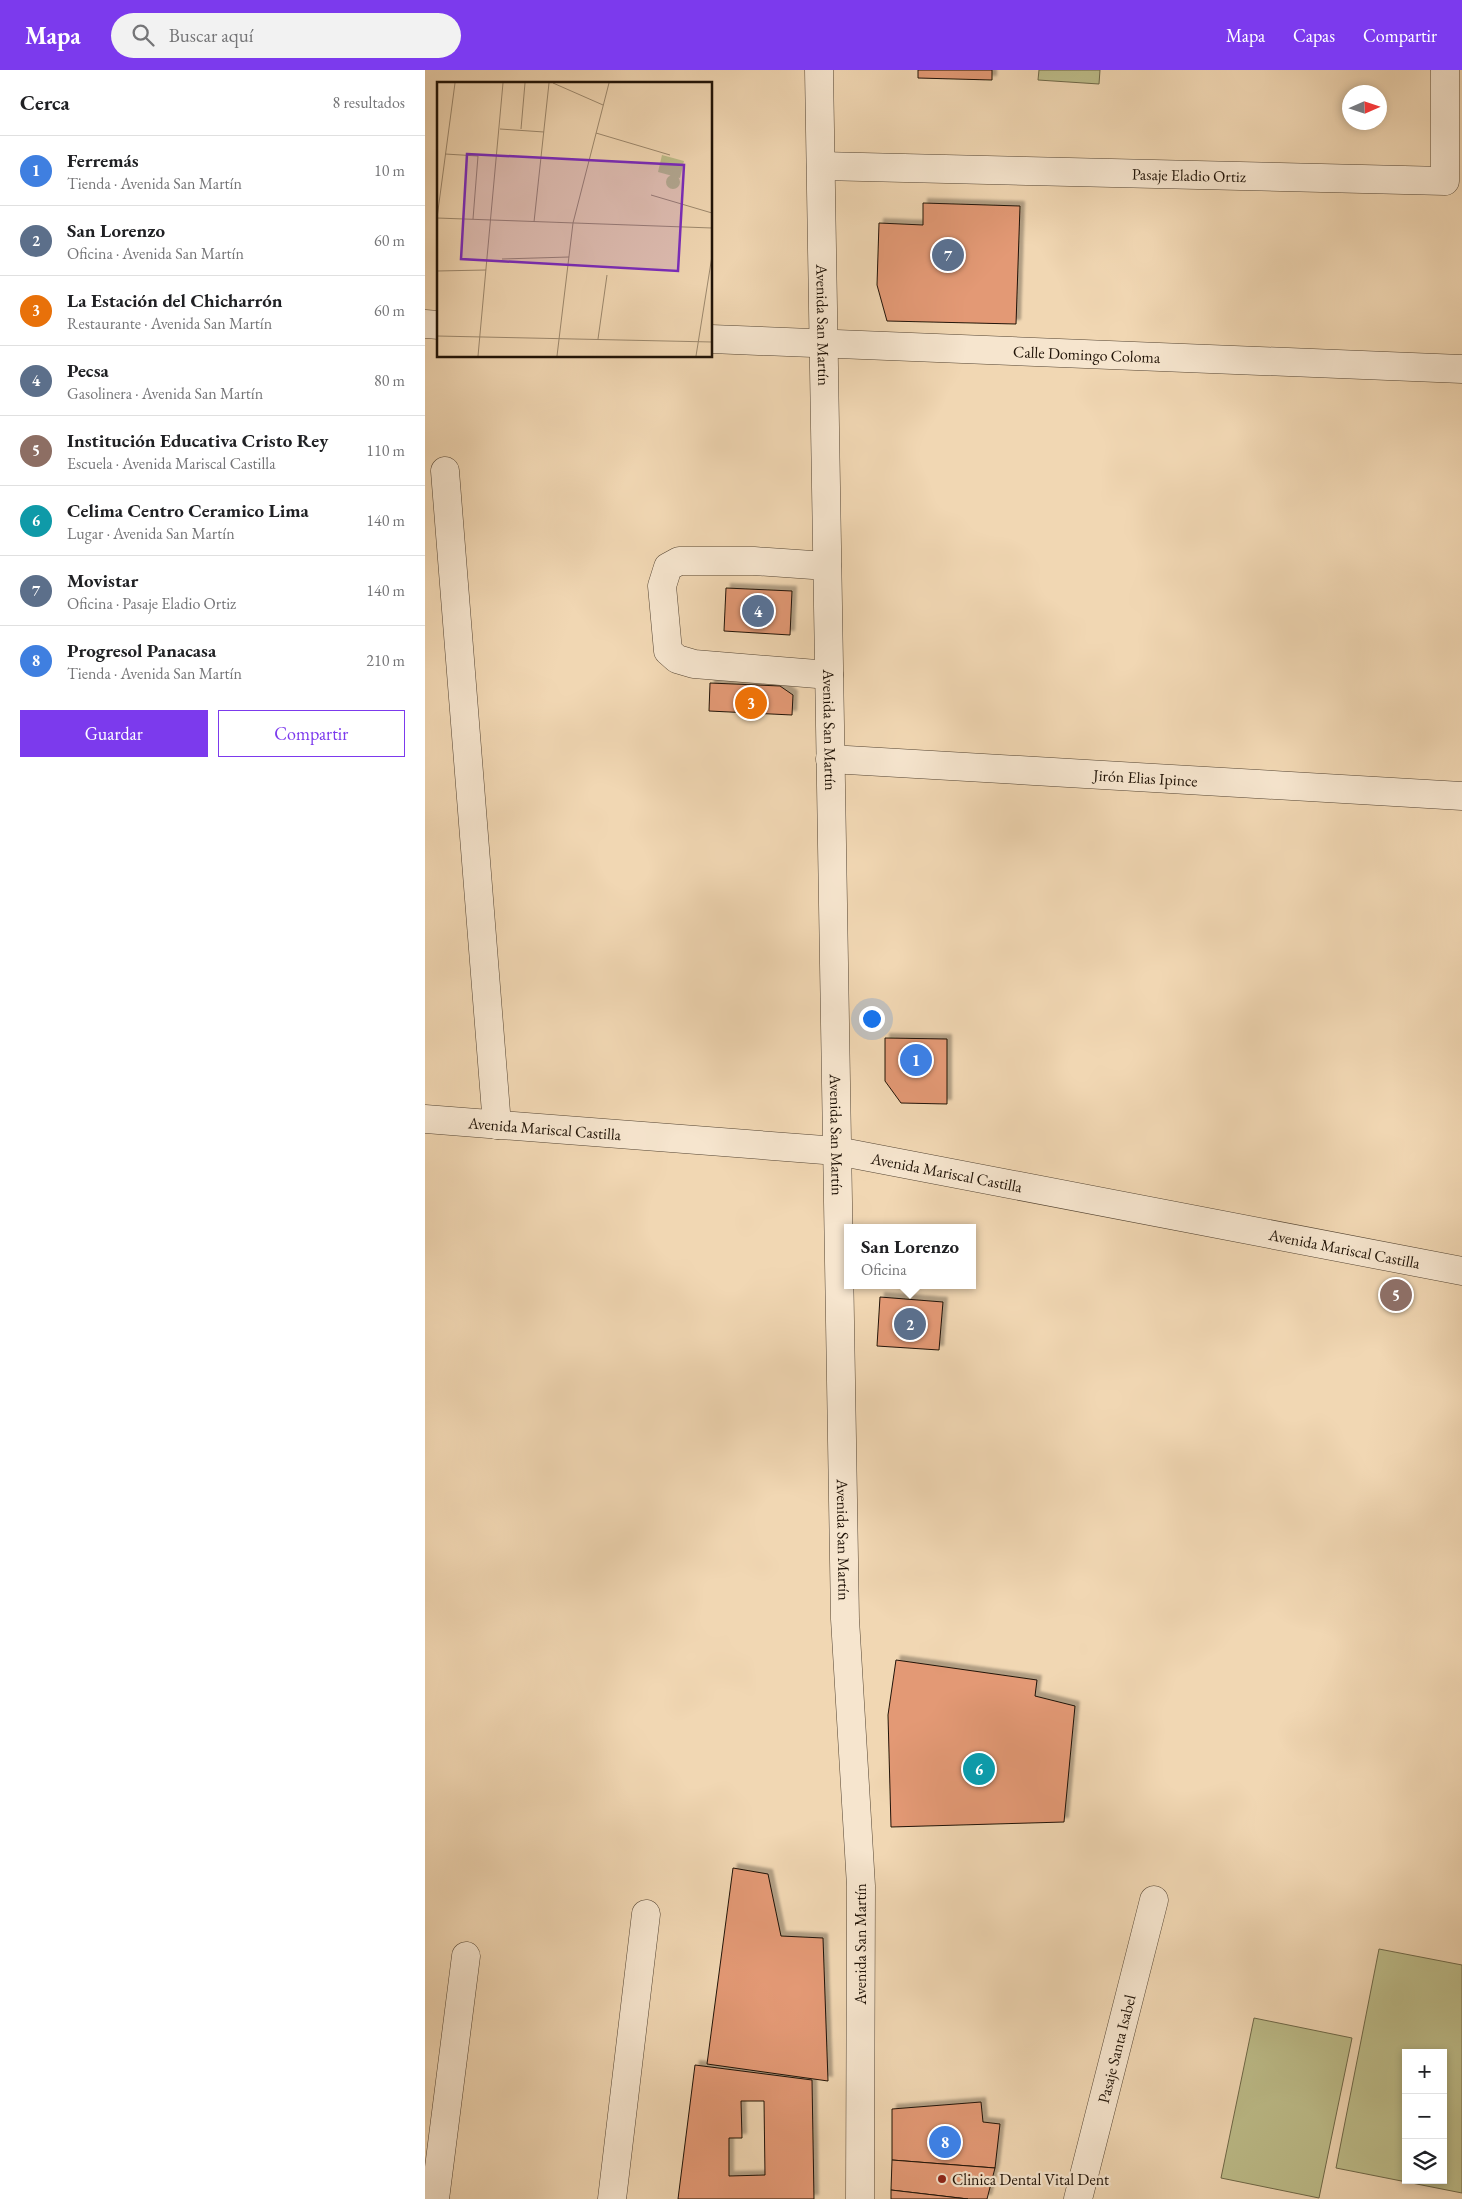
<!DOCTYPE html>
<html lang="es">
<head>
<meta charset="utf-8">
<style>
	:root { --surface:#fff; --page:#f2f2f2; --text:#202124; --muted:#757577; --line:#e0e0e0; --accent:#7c3aed }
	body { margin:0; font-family:"EB Garamond",serif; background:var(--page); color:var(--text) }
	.controls { position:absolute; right:15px; bottom:15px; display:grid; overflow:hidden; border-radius:0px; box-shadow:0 2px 8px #0003 }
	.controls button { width:45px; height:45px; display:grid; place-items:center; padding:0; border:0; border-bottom:1px solid var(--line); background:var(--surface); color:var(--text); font:25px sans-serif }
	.compass { position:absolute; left:917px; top:15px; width:45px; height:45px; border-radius:50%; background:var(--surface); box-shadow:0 2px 8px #0003; rotate:87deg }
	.you { position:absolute; left:446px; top:948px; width:18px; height:18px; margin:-12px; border:4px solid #fff; border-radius:50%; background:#1a73e8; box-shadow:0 0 0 8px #1a73e833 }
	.badge { display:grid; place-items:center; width:32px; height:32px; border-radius:50%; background:var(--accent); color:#fff; font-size:16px; font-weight:700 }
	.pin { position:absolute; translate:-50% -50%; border:2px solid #fff; box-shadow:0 1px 5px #0006 }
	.popup { position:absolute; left:419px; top:1154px; width:132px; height:65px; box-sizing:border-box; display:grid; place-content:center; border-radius:0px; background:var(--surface); filter:drop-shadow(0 1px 4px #0005); font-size:16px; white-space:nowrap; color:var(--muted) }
	.popup b { font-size:19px; color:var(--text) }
	.popup::after { content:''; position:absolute; left:50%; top:100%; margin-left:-10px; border:10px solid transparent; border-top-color:var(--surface) }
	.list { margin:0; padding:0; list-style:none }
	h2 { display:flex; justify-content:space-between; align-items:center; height:65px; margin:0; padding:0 20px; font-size:21px }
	h2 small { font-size:16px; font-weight:400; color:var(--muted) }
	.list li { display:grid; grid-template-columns:32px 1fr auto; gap:15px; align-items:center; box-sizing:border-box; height:70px; padding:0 20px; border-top:1px solid var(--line) }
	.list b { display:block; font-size:19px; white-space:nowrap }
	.list p { margin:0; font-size:16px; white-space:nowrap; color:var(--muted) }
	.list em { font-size:16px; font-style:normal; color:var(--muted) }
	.actions { display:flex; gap:10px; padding:15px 20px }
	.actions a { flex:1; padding:11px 0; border:1px solid var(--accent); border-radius:0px; text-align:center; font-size:18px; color:var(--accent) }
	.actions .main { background:var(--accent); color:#fff }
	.icon { flex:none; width:28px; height:28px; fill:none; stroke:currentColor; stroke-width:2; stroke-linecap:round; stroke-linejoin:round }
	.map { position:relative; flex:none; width:1037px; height:2129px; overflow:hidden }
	header { display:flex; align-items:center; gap:30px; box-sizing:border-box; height:70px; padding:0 25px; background:var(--accent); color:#fff }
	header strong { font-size:24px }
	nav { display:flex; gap:28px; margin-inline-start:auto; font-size:18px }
	.search { width:350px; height:45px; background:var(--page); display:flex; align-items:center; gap:12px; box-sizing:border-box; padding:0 18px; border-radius:28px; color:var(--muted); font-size:19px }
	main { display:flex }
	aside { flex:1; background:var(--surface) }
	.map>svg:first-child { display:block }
</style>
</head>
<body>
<header>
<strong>Mapa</strong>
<div class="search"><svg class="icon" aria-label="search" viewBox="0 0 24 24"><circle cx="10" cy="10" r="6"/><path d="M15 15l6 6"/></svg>Buscar aquí</div>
<nav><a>Mapa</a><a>Capas</a><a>Compartir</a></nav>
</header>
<main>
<aside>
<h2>Cerca<small>8 resultados</small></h2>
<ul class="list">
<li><span class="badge" style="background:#3f7fe0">1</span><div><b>Ferremás</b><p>Tienda · Avenida San Martín</p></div><em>10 m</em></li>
<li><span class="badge" style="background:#5c6f8a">2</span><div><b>San Lorenzo</b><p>Oficina · Avenida San Martín</p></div><em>60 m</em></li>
<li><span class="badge" style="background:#e8710a">3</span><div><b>La Estación del Chicharrón</b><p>Restaurante · Avenida San Martín</p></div><em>60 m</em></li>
<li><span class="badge" style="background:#5c6f8a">4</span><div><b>Pecsa</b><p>Gasolinera · Avenida San Martín</p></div><em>80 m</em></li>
<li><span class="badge" style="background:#8d6e63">5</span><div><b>Institución Educativa Cristo Rey</b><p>Escuela · Avenida Mariscal Castilla</p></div><em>110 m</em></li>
<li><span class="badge" style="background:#0f9aa8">6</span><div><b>Celima Centro Ceramico Lima</b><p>Lugar · Avenida San Martín</p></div><em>140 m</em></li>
<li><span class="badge" style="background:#5c6f8a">7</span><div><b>Movistar</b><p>Oficina · Pasaje Eladio Ortiz</p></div><em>140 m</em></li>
<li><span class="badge" style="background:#3f7fe0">8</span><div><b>Progresol Panacasa</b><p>Tienda · Avenida San Martín</p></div><em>210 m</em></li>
</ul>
<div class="actions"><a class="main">Guardar</a><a>Compartir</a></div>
</aside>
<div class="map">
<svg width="1037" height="2129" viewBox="0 0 1037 2129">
	<defs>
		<filter id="shadow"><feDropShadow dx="4.5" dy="-4.5" stdDeviation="1" flood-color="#0004"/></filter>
	</defs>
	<rect width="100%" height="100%" fill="#f1d7b3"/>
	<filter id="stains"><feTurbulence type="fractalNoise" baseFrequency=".004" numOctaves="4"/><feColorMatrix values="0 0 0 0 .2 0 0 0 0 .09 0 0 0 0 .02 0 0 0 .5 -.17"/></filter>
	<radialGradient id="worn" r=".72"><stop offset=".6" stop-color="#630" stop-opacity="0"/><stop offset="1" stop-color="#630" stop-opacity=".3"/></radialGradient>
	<g fill="#bdbd8a" stroke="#6e6848" fill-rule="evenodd">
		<polygon points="614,0 675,0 674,14 613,10"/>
		<path d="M954,1879l83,16v228l-126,-25zM981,1983h37v127h-37z"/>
		<polygon points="829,1948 927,1968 894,2128 796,2108"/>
	</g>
	<g fill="#e39974" stroke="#201307" fill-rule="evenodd" filter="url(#shadow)">
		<polygon points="493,0 567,0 567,10 493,8"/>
		<polygon points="498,133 595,136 591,254 462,251 452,215 454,153 498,155"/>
		<polygon points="301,518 367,521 365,565 299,561"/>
		<polygon points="285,613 355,616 368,625 367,645 284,641"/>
		<polygon points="460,968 522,969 522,1034 476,1033 460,1011"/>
		<polygon points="455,1227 518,1232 514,1280 452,1276"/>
		<polygon points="471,1590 612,1610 610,1626 650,1636 639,1752 466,1757 463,1645"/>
		<polygon points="308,1798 343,1804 356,1866 398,1868 403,2011 282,1994"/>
		<path d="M270,1995l117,15 2,119h-136zM316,2031h23l1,74 -36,1v-38h13z"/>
		<polygon points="556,2032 558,2052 575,2054 570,2098 467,2090 467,2039"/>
		<polygon points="467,2090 570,2098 562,2129 543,2129 466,2120"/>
		<polygon points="466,2120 543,2129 466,2129"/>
	</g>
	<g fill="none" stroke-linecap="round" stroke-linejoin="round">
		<defs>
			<g id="minor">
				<path id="s1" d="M394,0l26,1549 16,267 -1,313"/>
				<path id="s2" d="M396,96l624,15v-111"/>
				<polyline points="0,254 14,255"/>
				<path id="s3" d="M286,269l751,30"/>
				<polyline points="20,401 72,1055"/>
				<polyline points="402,496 329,491 254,491 243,497 237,516 243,581 252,589 269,594 404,605"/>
				<path id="s4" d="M405,689l632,37"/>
				<path id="s5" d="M0,1049l412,32 625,120"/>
				<polyline points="10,2129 41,1886"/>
				<polyline points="187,2129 221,1844"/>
				<path id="s6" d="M653,2129l76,-299"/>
			</g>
		</defs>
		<use href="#minor" stroke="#544432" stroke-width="29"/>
		<use href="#minor" stroke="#f6e5ce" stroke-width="28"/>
	</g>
	<circle fill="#8f2418" stroke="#f6e5ce" stroke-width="2" cx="517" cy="2109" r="5"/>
	<g text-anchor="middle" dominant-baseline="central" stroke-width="4.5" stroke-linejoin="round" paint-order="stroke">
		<g font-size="16" fill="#201307" stroke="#f6e5ce">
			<text stroke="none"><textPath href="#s2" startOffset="368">Pasaje Eladio Ortiz</textPath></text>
			<text stroke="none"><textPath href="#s1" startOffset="255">Avenida San Martín</textPath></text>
			<text stroke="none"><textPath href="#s3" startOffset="376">Calle Domingo Coloma</textPath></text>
			<text stroke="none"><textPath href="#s1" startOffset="660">Avenida San Martín</textPath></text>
			<text stroke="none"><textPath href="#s4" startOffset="316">Jirón Elias Ipince</textPath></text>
			<text stroke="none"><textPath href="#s5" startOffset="120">Avenida Mariscal Castilla</textPath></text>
			<text stroke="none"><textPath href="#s1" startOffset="1065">Avenida San Martín</textPath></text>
			<text stroke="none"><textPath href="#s5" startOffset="525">Avenida Mariscal Castilla</textPath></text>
			<text stroke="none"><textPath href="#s5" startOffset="930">Avenida Mariscal Castilla</textPath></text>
			<text stroke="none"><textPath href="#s1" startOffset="1470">Avenida San Martín</textPath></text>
			<text transform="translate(435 1874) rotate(-90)">Avenida San Martín</text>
			<text stroke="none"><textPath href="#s6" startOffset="155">Pasaje Santa Isabel</textPath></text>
		</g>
		<g font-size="16" fill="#201307" stroke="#f6e5ce" text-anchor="start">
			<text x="527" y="2109">Clinica Dental Vital Dent</text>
		</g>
	</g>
	<g transform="translate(12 12)">
		<rect width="275" height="275" fill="#f1d7b3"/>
		<path d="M225,73l22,6 -4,17 -22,-6zM229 100a7 7 0 1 1 14 0a7 7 0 1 1-14 0Z" fill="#bdbd8a"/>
		<path fill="none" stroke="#9d896e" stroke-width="1" d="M116,1l50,22M63,47l44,3M84,47l4,-46M159,51l74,22M8,72l33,2 -5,63M214,113l61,18M0,136l275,10M0,136l18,-135M97,140l15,-139M65,177l67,-2M0,189l49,-1M0,254l275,6M161,257l9,-64M41,274l25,-273M120,274l16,-133 36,-140M259,274l16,-100"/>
		<path fill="#7b2cbf" fill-opacity="0.15" stroke="#7b2cbf" stroke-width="2.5" d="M30,72l217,11 -6,106 -217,-12z"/>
		<rect width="275" height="275" fill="none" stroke="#201307" stroke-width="2.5"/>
	</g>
	<rect width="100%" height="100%" filter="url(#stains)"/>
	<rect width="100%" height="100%" fill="url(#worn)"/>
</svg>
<div class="controls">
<button>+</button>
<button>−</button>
<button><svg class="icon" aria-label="layers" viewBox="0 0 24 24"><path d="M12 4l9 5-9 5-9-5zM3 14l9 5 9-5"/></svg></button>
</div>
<svg class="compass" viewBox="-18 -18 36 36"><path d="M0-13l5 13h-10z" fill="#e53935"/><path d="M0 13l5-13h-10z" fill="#757577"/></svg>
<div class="you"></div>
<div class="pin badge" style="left:491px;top:990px;background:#3f7fe0">1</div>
<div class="pin badge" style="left:485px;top:1254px;background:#5c6f8a">2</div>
<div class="popup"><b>San Lorenzo</b>Oficina</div>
<div class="pin badge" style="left:326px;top:633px;background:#e8710a">3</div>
<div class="pin badge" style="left:333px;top:541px;background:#5c6f8a">4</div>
<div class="pin badge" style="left:971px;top:1225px;background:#8d6e63">5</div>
<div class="pin badge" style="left:554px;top:1699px;background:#0f9aa8">6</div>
<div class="pin badge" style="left:523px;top:185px;background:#5c6f8a">7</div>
<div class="pin badge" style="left:520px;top:2072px;background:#3f7fe0">8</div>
</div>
</main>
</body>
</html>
